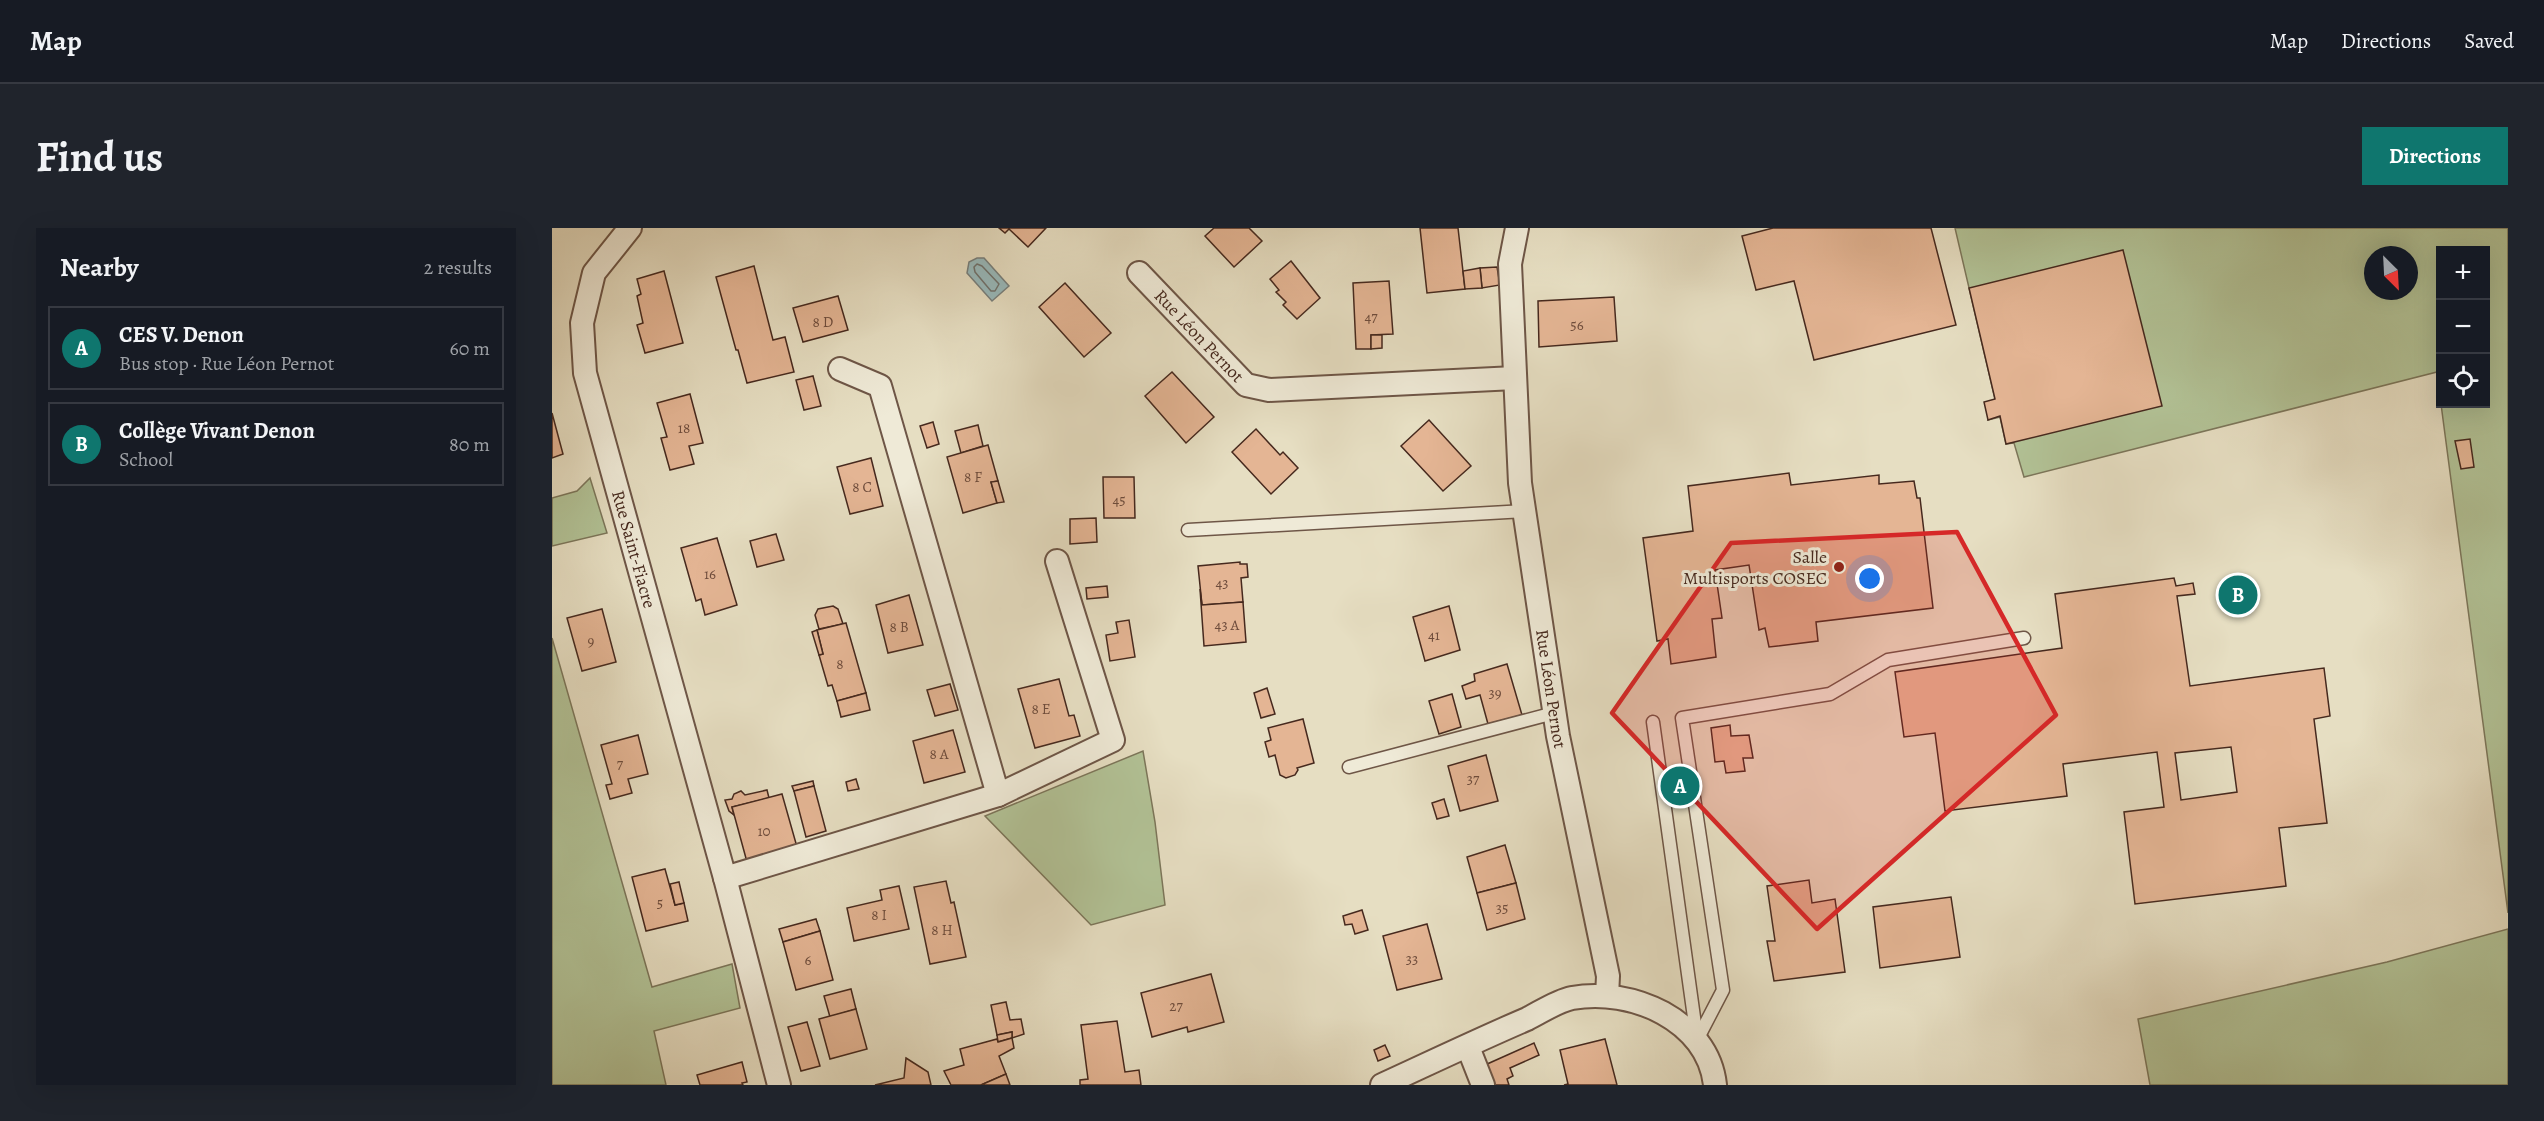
<!DOCTYPE html>
<html lang="en">
<head>
<meta charset="utf-8">
<style>
	:root { --surface:#171b24; --page:#20242c; --text:#f1f3f6; --muted:#9ea1a6; --line:#363941; --accent:#0f766e }
	body { margin:0; font-family:Alegreya,serif; background:var(--page); color:var(--text) }
	.controls { position:absolute; right:18px; top:18px; display:grid; overflow:hidden; border-radius:0px; box-shadow:0 6px 24px #0002 }
	.controls button { width:54px; height:54px; display:grid; place-items:center; padding:0; border:0; border-bottom:2px solid var(--line); background:var(--surface); color:var(--text); font:30px sans-serif }
	.compass { position:absolute; left:1812px; top:18px; width:54px; height:54px; border-radius:50%; background:var(--surface); box-shadow:0 6px 24px #0002; rotate:156deg }
	.you { position:absolute; left:1318px; top:351px; width:21px; height:21px; margin:-15px; border:4px solid #fff; border-radius:50%; background:#1a73e8; box-shadow:0 0 0 9px #1a73e833 }
	.badge { display:grid; place-items:center; width:39px; height:39px; border-radius:50%; background:var(--accent); color:#fff; font-size:20px; font-weight:700 }
	.pin { position:absolute; translate:-50% -50%; border:3px solid #fff; box-shadow:0 2px 6px #0006 }
	.list { margin:0; padding:0; list-style:none }
	h2 { display:flex; justify-content:space-between; align-items:center; height:78px; margin:0; padding:0 24px; font-size:26px }
	h2 small { font-size:20px; font-weight:400; color:var(--muted) }
	.list li { display:grid; grid-template-columns:39px 1fr auto; gap:18px; align-items:center; box-sizing:border-box; height:84px; margin:0 12px 12px; padding:0 12px; border:2px solid var(--line); border-radius:0px }
	.list b { display:block; font-size:22px; white-space:nowrap }
	.list p { margin:0; font-size:20px; white-space:nowrap; color:var(--muted) }
	.list em { font-size:20px; font-style:normal; color:var(--muted) }
	.icon { flex:none; width:33px; height:33px; fill:none; stroke:currentColor; stroke-width:2; stroke-linecap:round; stroke-linejoin:round }
	.map { position:relative; flex:none; width:1956px; height:857px; overflow:hidden; border-radius:0px }
	header { display:flex; align-items:center; gap:36px; box-sizing:border-box; height:84px; padding:0 30px; background:var(--surface); border-bottom:2px solid var(--line) }
	header strong { font-size:28px }
	nav { display:flex; gap:33px; margin-inline-start:auto; font-size:21px }
	.intro { display:flex; align-items:center; justify-content:space-between; box-sizing:border-box; height:144px; padding:0 36px }
	h1 { margin:0; font-size:42px }
	.button { padding:15px 27px; border-radius:0px; background:var(--accent); color:#fff; font-size:21px; font-weight:700 }
	main { display:flex; gap:36px; padding:0 36px }
	aside { flex:1; background:var(--surface); border-radius:0px; box-shadow:0 6px 24px #0002 }
	.map>svg:first-child { display:block }
</style>
</head>
<body>
<header>
<strong>Map</strong>
<nav><a>Map</a><a>Directions</a><a>Saved</a></nav>
</header>
<div class="intro"><h1>Find us</h1><a class="button">Directions</a></div>
<main>
<aside>
<h2>Nearby<small>2 results</small></h2>
<ul class="list">
<li><span class="badge">A</span><div><b>CES V. Denon</b><p>Bus stop · Rue Léon Pernot</p></div><em>60 m</em></li>
<li><span class="badge">B</span><div><b>Collège Vivant Denon</b><p>School</p></div><em>80 m</em></li>
</ul>
</aside>
<div class="map">
<svg width="1956" height="857" viewBox="0 0 1956 857">
	<rect width="100%" height="100%" fill="#e6dec2"/>
	<filter id="stains"><feTurbulence type="fractalNoise" baseFrequency=".00333" numOctaves="4"/><feColorMatrix values="0 0 0 0 .2 0 0 0 0 .09 0 0 0 0 .02 0 0 0 .5 -.17"/></filter>
	<radialGradient id="worn" r=".72"><stop offset=".6" stop-color="#630" stop-opacity="0"/><stop offset="1" stop-color="#630" stop-opacity=".3"/></radialGradient>
	<g fill="#b2c296" stroke="#7c765a" stroke-width="1.5" fill-rule="evenodd">
		<path d="M1403,0h553v685l-67,-509h45v-154h-46v149l-3,-27 -413,105 -10,-34 -8,1 -6,-27 -12,3 7,-21zM1821,27h36v36h-36z"/>
		<polygon points="38,250 55,305 0,318 0,270 25,263"/>
		<polygon points="0,410 100,759 180,736 188,780 102,803 114,857 0,857"/>
		<polygon points="591,523 603,594 613,677 539,697 433,588"/>
		<polygon points="1956,701 1956,857 1598,857 1586,791 1835,734"/>
	</g>
	<polygon fill="#99babc" stroke="#78807d" stroke-width="1.5" points="425,30 432,30 457,58 440,73 415,45 417,34"/>
	<g fill="none" stroke-linecap="round" stroke-linejoin="round">
		<polygon stroke="#70726d" stroke-width="1.5" points="425,36 430,38 447,56 443,63 439,63 423,44 422,39"/>
	</g>
	<g fill="#e4b594" stroke="#46291e" stroke-width="1.5" fill-rule="evenodd">
		<polygon points="447,0 494,0 476,19 457,1 453,5"/>
		<polygon points="662,0 697,0 710,13 682,39 653,8"/>
		<polygon points="868,0 906,0 913,61 875,65"/>
		<polygon points="1221,0 1379,0 1404,97 1262,132 1242,53 1204,62 1190,8"/>
		<polygon points="1571,22 1610,178 1454,216 1448,188 1436,192 1432,174 1443,171 1417,60"/>
		<polygon points="739,33 768,70 745,91 731,77 734,74 724,64 727,62 718,51"/>
		<polygon points="202,38 221,112 233,109 242,144 195,155 186,122 184,122 164,49"/>
		<polygon points="945,39 948,57 930,60 928,40"/>
		<polygon points="928,40 930,60 913,61 911,43"/>
		<polygon points="112,43 131,115 93,125 85,97 91,95 85,68 89,66 85,51"/>
		<polygon points="837,53 841,106 819,107 819,121 804,121 801,55"/>
		<polygon points="513,55 559,105 532,129 487,79"/>
		<polygon points="286,68 296,102 251,114 241,80"/>
		<polygon points="1062,69 1065,113 987,119 986,73"/>
		<polygon points="819,107 830,107 830,120 819,121"/>
		<polygon points="620,144 662,189 634,215 593,168"/>
		<polygon points="261,148 269,178 252,182 244,152"/>
		<polygon points="138,166 151,215 137,218 142,236 118,242 109,210 115,209 105,175"/>
		<polygon points="0,185 11,226 0,230"/>
		<polygon points="877,192 919,238 891,263 849,218"/>
		<polygon points="381,194 387,216 375,220 368,198"/>
		<polygon points="426,197 431,218 409,225 403,203"/>
		<polygon points="704,201 728,227 731,224 746,240 719,266 680,224"/>
		<polygon points="1918,211 1922,239 1909,241 1903,213"/>
		<polygon points="436,217 446,253 439,254 445,275 411,285 395,229"/>
		<polygon points="319,230 331,278 298,286 285,239"/>
		<polygon points="1237,245 1239,257 1327,247 1327,256 1362,253 1365,270 1368,270 1381,380 1264,394 1266,413 1217,419 1213,400 1207,402 1197,337 1163,342 1170,390 1160,391 1164,429 1119,436 1116,411 1105,413 1091,310 1141,303 1136,258"/>
		<polygon points="551,249 582,249 583,290 552,290"/>
		<polygon points="446,253 452,274 445,275 439,254"/>
		<polygon points="544,290 545,314 518,316 518,291"/>
		<polygon points="224,306 232,332 205,339 198,313"/>
		<polygon points="165,310 185,377 153,387 149,371 144,373 129,320"/>
		<polygon points="688,334 688,336 695,336 696,349 689,350 691,374 650,377 646,338"/>
		<path d="M1622,350l2,8 17,-3 2,11 -18,2 13,90 134,-18 6,48 -16,3 13,104 -48,5 7,58 -151,18 -11,-92 40,-5 -7,-55 -94,12 4,32 -122,15 -10,-78 -31,4 -9,-65 167,-24 -7,-54zM1679,519l6,45 -56,8 -6,-47z"/>
		<polygon points="555,358 556,369 535,371 534,360"/>
		<polygon points="648,361 650,377 691,374 694,414 652,418"/>
		<polygon points="357,367 371,417 336,425 324,377"/>
		<polygon points="281,378 286,381 291,396 267,401 263,387 266,381"/>
		<polygon points="897,378 908,422 873,433 861,389"/>
		<polygon points="50,381 64,434 30,443 15,390"/>
		<polygon points="577,392 583,429 558,433 554,407 566,405 564,394"/>
		<polygon points="294,395 314,465 285,473 280,457 276,458 267,427 271,426 265,402"/>
		<polygon points="265,402 271,426 267,427 260,404"/>
		<polygon points="955,436 970,487 936,496 928,467 914,471 910,458 923,453 922,446"/>
		<polygon points="507,451 517,488 522,487 528,508 483,520 466,461"/>
		<polygon points="398,456 406,482 383,488 375,462"/>
		<polygon points="715,460 723,486 709,490 702,465"/>
		<polygon points="314,465 318,482 289,489 285,473"/>
		<polygon points="900,466 909,499 887,506 877,473"/>
		<polygon points="751,491 762,535 745,540 746,542 743,547 734,550 728,547 723,527 717,529 713,514 719,512 716,500"/>
		<polygon points="1178,497 1179,508 1197,507 1201,530 1191,530 1193,543 1174,545 1172,533 1163,534 1159,500"/>
		<polygon points="401,502 413,544 372,555 361,513"/>
		<polygon points="86,507 96,546 76,551 80,565 58,571 54,557 60,556 49,517"/>
		<polygon points="934,527 946,573 908,583 896,538"/>
		<polygon points="304,551 307,561 296,563 294,554"/>
		<polygon points="261,553 262,558 242,563 240,558"/>
		<polygon points="262,558 274,603 254,609 242,563"/>
		<polygon points="215,562 217,570 180,579 182,587 177,583 173,572 180,571 182,566 189,563 193,567"/>
		<polygon points="230,566 245,619 195,634 180,579"/>
		<polygon points="892,571 897,588 885,591 880,575"/>
		<polygon points="953,617 964,655 925,665 915,629"/>
		<polygon points="113,641 123,677 132,675 136,693 94,703 80,649"/>
		<polygon points="1257,652 1260,675 1283,671 1293,744 1222,753 1215,713 1223,713 1215,658"/>
		<polygon points="394,653 399,675 402,674 414,729 378,736 362,659"/>
		<polygon points="127,654 132,675 123,677 118,656"/>
		<polygon points="964,655 973,691 935,702 925,665"/>
		<polygon points="347,658 357,701 302,713 295,680 330,672 328,662"/>
		<polygon points="1399,669 1408,729 1328,740 1321,679"/>
		<polygon points="810,682 816,702 803,706 800,696 793,697 791,688"/>
		<polygon points="264,691 268,703 231,714 227,701"/>
		<polygon points="875,696 890,751 845,762 831,708"/>
		<polygon points="268,703 281,752 244,762 231,714"/>
		<polygon points="659,746 672,794 636,804 635,799 600,809 589,765"/>
		<polygon points="299,761 304,781 278,789 272,768"/>
		<polygon points="454,774 458,792 469,791 472,806 460,810 460,804 445,807 439,777"/>
		<polygon points="304,781 315,821 278,831 267,791"/>
		<polygon points="565,793 573,844 587,842 589,857 528,857 528,852 536,851 529,797"/>
		<polygon points="255,794 268,838 249,843 236,799"/>
		<polygon points="460,804 460,810 446,814 445,807"/>
		<polygon points="460,810 462,820 447,828 454,846 429,857 399,857 392,843 412,837 408,821 445,811 446,814"/>
		<polygon points="1053,811 1065,857 1012,857 1016,856 1008,822"/>
		<polygon points="982,815 987,827 958,840 961,848 955,851 957,857 942,857 933,837"/>
		<polygon points="833,817 838,828 826,833 822,822"/>
		<polygon points="354,830 376,844 379,857 323,857 352,850"/>
		<polygon points="190,834 195,854 190,855 191,857 148,857 145,847"/>
		<polygon points="454,846 458,857 429,857"/>
	</g>
	<g fill="none" stroke-linecap="round" stroke-linejoin="round">
		<defs>
			<g id="service">
				<polyline points="636,302 973,283"/>
				<polyline points="1101,494 1145,811"/>
				<polyline points="797,539 1002,485"/>
				<polyline points="1145,812 1171,762 1130,490 1278,466 1336,432 1472,410"/>
			</g>
			<g id="minor">
				<path id="s1" d="M78,0l-36,45 -12,50 3,50 140,505 54,207"/>
				<path id="s2" d="M965,0l-7,36 10,219 38,253 50,240 -1,20"/>
				<path id="s3" d="M587,45l107,112 23,5 246,-12"/>
				<polyline points="288,141 328,158 446,567"/>
				<polyline points="173,650 446,567 561,512 505,333"/>
				<polyline points="916,819 931,857"/>
				<path d="M830,857c48,-22 96,-45 145,-66 14,-7 30,-18 45,-21 59,-11 136,22 143,87"/>
			</g>
		</defs>
		<use href="#service" stroke="#6e5647" stroke-width="15"/>
		<use href="#minor" stroke="#6e5647" stroke-width="26"/>
		<use href="#service" stroke="#efead7" stroke-width="12"/>
		<use href="#minor" stroke="#efead7" stroke-width="22"/>
	</g>
	<path fill="#d62828" fill-opacity="0.2" stroke="#d62828" stroke-width="4.5" stroke-linejoin="round" d="M1405,304l99,183 -239,214 -205,-216 119,-170z"/>
	<circle fill="#8f2418" stroke="#efead7" stroke-width="2" cx="1287" cy="339" r="6"/>
	<g text-anchor="middle" dominant-baseline="central" stroke-width="6" stroke-linejoin="round" paint-order="stroke">
		<g font-size="15" fill="#6e4c3c">
			<text x="819" y="89">47</text>
			<text x="271" y="94">8 D</text>
			<text x="1025" y="97">56</text>
			<text x="132" y="200">18</text>
			<text x="421" y="249">8 F</text>
			<text x="310" y="259">8 C</text>
			<text x="567" y="272">45</text>
			<text x="158" y="346">16</text>
			<text x="670" y="355">43</text>
			<text x="675" y="397">43 A</text>
			<text x="347" y="399">8 B</text>
			<text x="882" y="407">41</text>
			<text x="39" y="413">9</text>
			<text x="288" y="436">8</text>
			<text x="943" y="465">39</text>
			<text x="489" y="481">8 E</text>
			<text x="387" y="526">8 A</text>
			<text x="68" y="536">7</text>
			<text x="921" y="551">37</text>
			<text x="212" y="603">10</text>
			<text x="108" y="675">5</text>
			<text x="950" y="680">35</text>
			<text x="327" y="687">8 I</text>
			<text x="390" y="702">8 H</text>
			<text x="860" y="731">33</text>
			<text x="256" y="732">6</text>
			<text x="624" y="778">27</text>
		</g>
		<g font-size="18" fill="#46291e" stroke="#efead7">
			<text stroke="none"><textPath href="#s3" startOffset="87">Rue Léon Pernot</textPath></text>
			<text stroke="none"><textPath href="#s1" startOffset="342">Rue Saint-Fiacre</textPath></text>
			<text stroke="none"><textPath href="#s2" startOffset="464">Rue Léon Pernot</textPath></text>
		</g>
		<g font-size="18" fill="#46291e" stroke="#efead7" text-anchor="end">
			<text x="1275" y="329">Salle<tspan x="1275" dy="21">Multisports COSEC</tspan></text>
		</g>
	</g>
	<rect width="100%" height="100%" filter="url(#stains)"/>
	<rect width="100%" height="100%" fill="url(#worn)"/>
</svg>
<div class="controls">
<button>+</button>
<button>−</button>
<button><svg class="icon" aria-label="locate" viewBox="0 0 24 24"><circle cx="12" cy="12" r="6"/><path d="M12 2v4M12 18v4M2 12h4M18 12h4"/></svg></button>
</div>
<svg class="compass" viewBox="-18 -18 36 36"><path d="M0-13l5 13h-10z" fill="#e53935"/><path d="M0 13l5-13h-10z" fill="#9ea1a6"/></svg>
<div class="you"></div>
<div class="pin badge" style="left:1128px;top:558px">A</div>
<div class="pin badge" style="left:1686px;top:367px">B</div>
</div>
</main>
</body>
</html>
